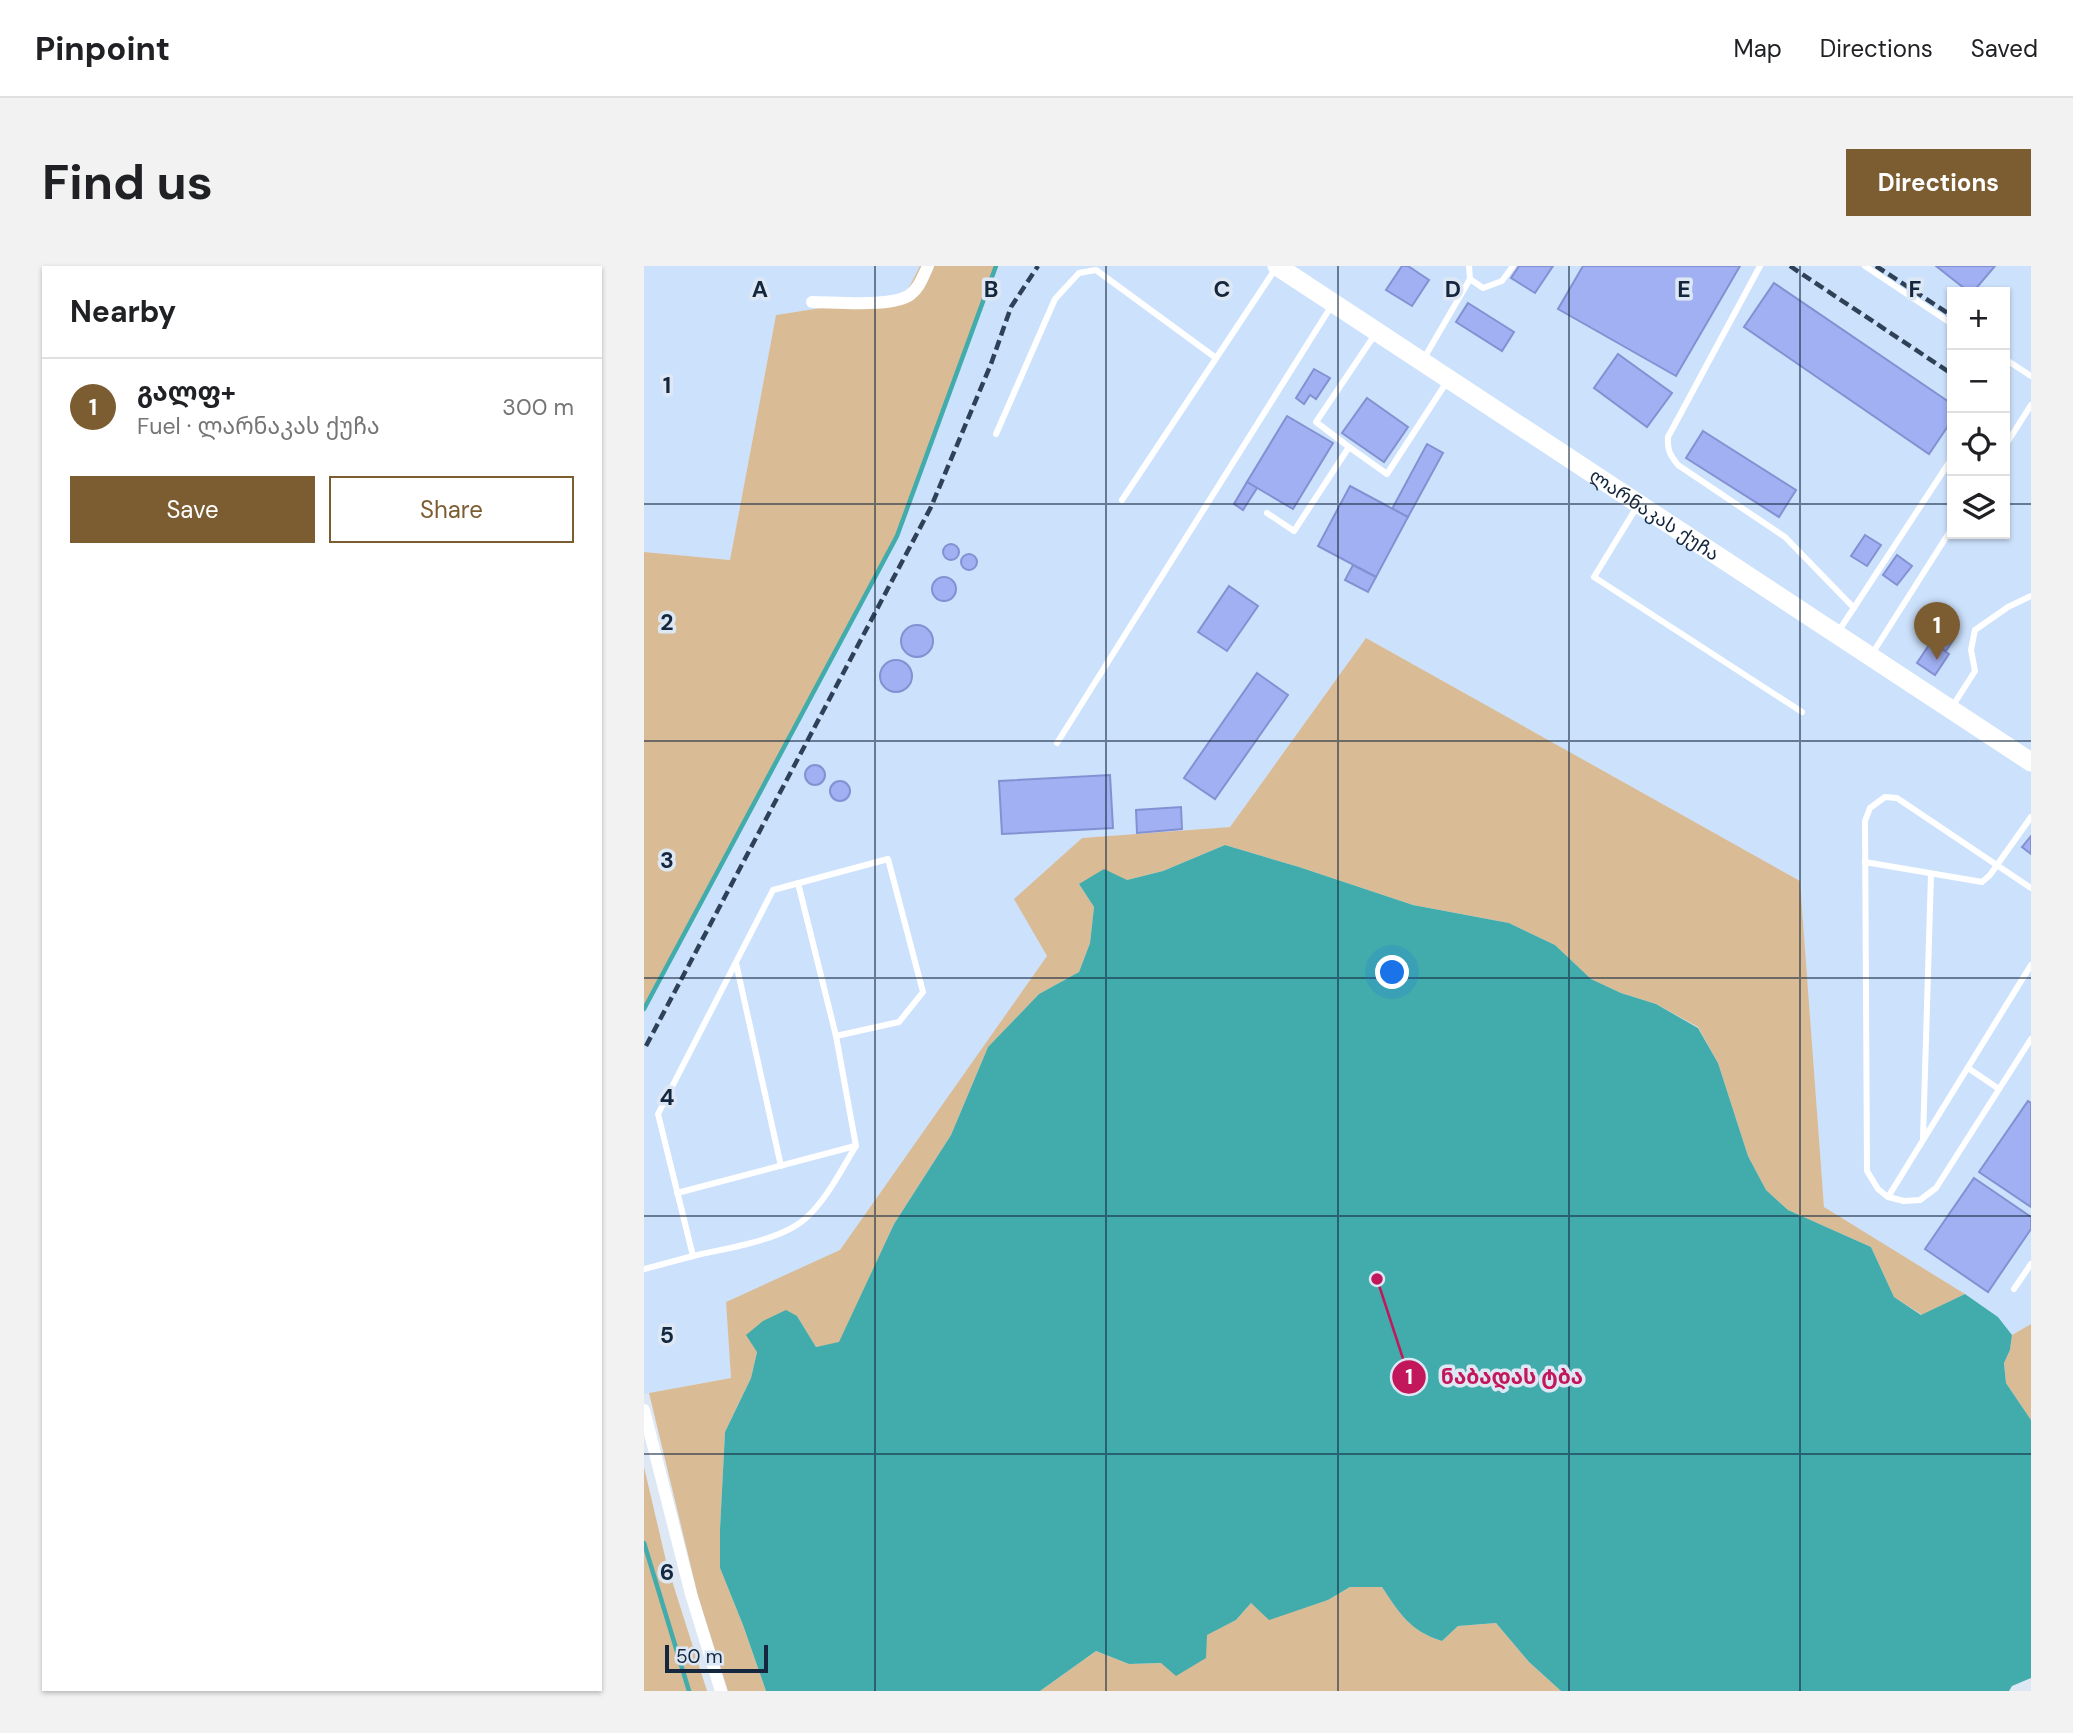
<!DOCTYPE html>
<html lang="en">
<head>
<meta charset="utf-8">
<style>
	:root { --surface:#fff; --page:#f2f2f2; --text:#202124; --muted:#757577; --line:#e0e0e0; --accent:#7c5d32 }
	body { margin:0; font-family:"DM Sans","Noto Sans Georgian",sans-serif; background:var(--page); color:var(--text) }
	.controls { position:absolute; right:21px; top:21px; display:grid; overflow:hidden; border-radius:0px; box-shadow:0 2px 5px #0004 }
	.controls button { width:63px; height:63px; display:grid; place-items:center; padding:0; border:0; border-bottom:2px solid var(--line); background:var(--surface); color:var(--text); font:35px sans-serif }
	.scale { position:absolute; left:21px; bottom:18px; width:103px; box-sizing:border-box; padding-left:7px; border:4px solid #14273e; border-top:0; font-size:19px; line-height:24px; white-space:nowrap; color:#14273e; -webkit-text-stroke:5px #dee8f5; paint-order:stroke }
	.you { position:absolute; left:749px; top:707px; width:24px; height:24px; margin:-18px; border:5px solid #fff; border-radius:50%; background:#1a73e8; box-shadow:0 0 0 10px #1a73e833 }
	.badge { display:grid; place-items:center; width:46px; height:46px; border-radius:50%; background:var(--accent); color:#fff; font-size:23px; font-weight:700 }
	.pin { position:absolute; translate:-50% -58px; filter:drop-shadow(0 2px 4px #0008) }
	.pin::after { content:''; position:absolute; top:37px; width:24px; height:21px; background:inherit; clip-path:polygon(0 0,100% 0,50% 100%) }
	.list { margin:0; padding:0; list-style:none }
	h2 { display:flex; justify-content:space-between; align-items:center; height:91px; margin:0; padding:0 28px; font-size:30px }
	h2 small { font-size:23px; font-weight:400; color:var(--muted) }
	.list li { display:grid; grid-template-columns:46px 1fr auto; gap:21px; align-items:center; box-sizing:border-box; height:98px; padding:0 28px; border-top:2px solid var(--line) }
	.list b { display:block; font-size:26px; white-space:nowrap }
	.list p { margin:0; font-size:23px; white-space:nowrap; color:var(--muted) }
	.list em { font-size:23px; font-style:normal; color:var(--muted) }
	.actions { display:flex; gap:14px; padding:21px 28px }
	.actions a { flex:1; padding:16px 0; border:2px solid var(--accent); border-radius:0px; text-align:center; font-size:24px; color:var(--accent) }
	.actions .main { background:var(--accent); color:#fff }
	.icon { flex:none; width:38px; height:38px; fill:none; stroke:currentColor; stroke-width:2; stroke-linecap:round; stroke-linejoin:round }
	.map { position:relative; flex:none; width:1387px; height:1425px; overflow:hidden; border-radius:0px }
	header { display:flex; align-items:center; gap:42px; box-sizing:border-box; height:98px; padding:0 35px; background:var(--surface); border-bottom:2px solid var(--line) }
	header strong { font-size:33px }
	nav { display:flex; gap:38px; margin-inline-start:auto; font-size:24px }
	.intro { display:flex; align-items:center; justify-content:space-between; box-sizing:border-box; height:168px; padding:0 42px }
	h1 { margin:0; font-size:49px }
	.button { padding:18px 32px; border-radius:0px; background:var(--accent); color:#fff; font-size:24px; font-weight:700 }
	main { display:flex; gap:42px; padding:0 42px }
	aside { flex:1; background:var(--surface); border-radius:0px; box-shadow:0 2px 5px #0004 }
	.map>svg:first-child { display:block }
</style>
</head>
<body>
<header>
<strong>Pinpoint</strong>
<nav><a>Map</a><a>Directions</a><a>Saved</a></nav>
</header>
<div class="intro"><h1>Find us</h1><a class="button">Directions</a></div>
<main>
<aside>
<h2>Nearby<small></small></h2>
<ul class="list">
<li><span class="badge">1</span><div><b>გალფ+</b><p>Fuel · ლარნაკას ქუჩა</p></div><em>300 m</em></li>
</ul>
<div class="actions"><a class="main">Save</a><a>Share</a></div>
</aside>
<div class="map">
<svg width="1387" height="1425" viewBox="0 0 1387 1425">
	<rect width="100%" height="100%" fill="#dee8f5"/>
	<g fill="#cce1fc" fill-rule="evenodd">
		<polygon points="0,0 276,0 261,29 132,49 86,294 0,286"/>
		<path d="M352,0h1035v1058l-19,11 -14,-18 -19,-14 -155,-96 -24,-326 -434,-243 -136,189 -148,11 -67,61 32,57 -207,295 -114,51 5,76 -87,16v-385l253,-473zM1308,26h53v242h-53z"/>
	</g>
	<g fill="#d9bc96">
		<polygon points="276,0 352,0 253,270 0,743 0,286 86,294 132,49 261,29"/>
		<polygon points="722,372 1156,615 1180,941 1321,1028 1278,1049 1250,1031 1227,981 1144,944 1122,924 1104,890 1074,797 1054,761 1012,738 977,727 947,713 911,679 865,657 769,639 655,601 581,579 519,605 483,614 435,618 450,641 446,677 435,706 395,728 344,781 307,869 250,958 195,1077 172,1081 153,1050 113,1086 107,1112 81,1166 76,1263 76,1302 99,1359 122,1425 84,1425 54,1330 5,1127 87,1112 82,1036 196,984 403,690 370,633 438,572 586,561"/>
		<polygon points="1387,1058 1387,1154 1362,1117 1360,1097 1366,1084 1368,1069"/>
		<polygon points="0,1201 23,1299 63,1425 0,1425"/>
		<path d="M706,1321h32c18,27 28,44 60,54l16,-15 38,-3 33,39 32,29h-521l56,-40 33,13 33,-1 44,-28 30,-15 15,-17 18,16 59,-19z"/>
	</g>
	<path fill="#41acab" d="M581,579l74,22 114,38 96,18 46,22 36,34 30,14 35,11 42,24 20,35 30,93 18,34 22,20 83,37 23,50 27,18 44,-21 33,23 14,18 -2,15 -6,13 2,20 25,37v258l-19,8 -3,5h-448l-32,-29 -33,-39 -38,3 -16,15c-32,-10 -42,-27 -60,-54h-32l-22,13 -59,20 -18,-17 -15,17 -29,15 -1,23 -30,18 -15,-13 -32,1 -33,-13 -56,40h-274l-23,-66 -23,-57v-39l5,-97 26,-54 6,-26 -11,-17 17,-14 23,-11 11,6 19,31 23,-5 55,-118 57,-89 37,-88 51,-53 40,-22 11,-29 4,-36 -15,-23 25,-15 23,11 36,-9z"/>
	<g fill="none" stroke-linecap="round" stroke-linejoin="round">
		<g stroke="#41acab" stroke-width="4.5">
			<polyline points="0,743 253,270 352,0"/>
			<polyline points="0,1277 45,1425"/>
		</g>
	</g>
	<g fill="#a1b0f2" stroke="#8391d2" stroke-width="2">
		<polygon points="758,0 764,0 785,14 768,40 742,24"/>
		<polygon points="875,0 909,0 891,27 867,12"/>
		<polygon points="939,0 1096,0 1032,110 914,43"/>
		<polygon points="1292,0 1351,0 1329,26 1325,26"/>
		<polygon points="1130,17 1308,138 1308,154 1285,188 1100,61"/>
		<polygon points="824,37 870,66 858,85 812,56"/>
		<polygon points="974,88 1028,127 1003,161 950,122"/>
		<polygon points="670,103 686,112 672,133 666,129 660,138 652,132"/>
		<polygon points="723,132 764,161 740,196 698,167"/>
		<polygon points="643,150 689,177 649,243 603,216"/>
		<polygon points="1059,165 1152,224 1135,251 1042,192"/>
		<polygon points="783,178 799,187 764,251 748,243"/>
		<polygon points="603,216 613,222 599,244 590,238"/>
		<polygon points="706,220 764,251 732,311 674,280"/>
		<polygon points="1221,269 1237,279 1223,300 1207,290"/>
		<circle cx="307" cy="286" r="8"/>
		<circle cx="325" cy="296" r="8"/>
		<polygon points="1253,289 1268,300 1253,319 1239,309"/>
		<polygon points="709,299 732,311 724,326 701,314"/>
		<circle cx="300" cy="323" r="12"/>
		<polygon points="585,320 614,340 583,385 554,366"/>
		<circle cx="273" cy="375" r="16"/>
		<polygon points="1299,366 1310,373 1302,385 1291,378"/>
		<polygon points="1287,376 1305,388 1291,409 1273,397"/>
		<circle cx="252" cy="410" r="16"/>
		<polygon points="613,407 644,429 571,533 540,512"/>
		<circle cx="171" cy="509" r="10"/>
		<polygon points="466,509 469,562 358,568 355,515"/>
		<circle cx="196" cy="525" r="10"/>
		<polygon points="537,541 538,563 493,567 492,544"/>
		<polygon points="1387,570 1387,588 1378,581"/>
		<polygon points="1384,835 1387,837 1387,941 1335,906"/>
		<polygon points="1330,912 1387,951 1387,963 1344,1026 1281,983"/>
	</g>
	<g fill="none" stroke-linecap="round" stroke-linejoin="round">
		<g stroke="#fff" stroke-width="6">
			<path d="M1116,0l-92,171c-1,13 2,18 10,28l107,72 69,71"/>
			<polyline points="1221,0 1308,58"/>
			<polyline points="826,13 839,22 858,15 869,0"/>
			<polyline points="1361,93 1387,110"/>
			<polyline points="779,94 826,13 825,0"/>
			<polyline points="1361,98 1363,109 1361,112"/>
			<polyline points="352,168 411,33 435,7 452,4 572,92"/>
			<polyline points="1361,180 1387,139"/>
			<polyline points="705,181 672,156 732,67"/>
			<polyline points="478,234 632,2"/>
			<polyline points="994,239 950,311 1158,446"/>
			<polyline points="623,247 650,265 705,181 743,208 804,114"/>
			<polyline points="1194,366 1308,192"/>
			<polyline points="1228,388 1308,262"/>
			<polyline points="1308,441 1331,405 1327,384 1331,364 1364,341 1387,330"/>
			<polyline points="413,477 688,39"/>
			<polyline points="1221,596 1338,616 1346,609 1387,551"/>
			<polyline points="1387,622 1253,532 1241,531 1226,542 1221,555 1223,905 1234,923 1244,931 1260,935 1276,934 1292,922 1387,773"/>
			<polyline points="92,697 137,900"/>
			<polyline points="1324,802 1355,823"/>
			<polyline points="1279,872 1287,608"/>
			<polyline points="33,927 211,880"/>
			<polyline points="1244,931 1387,699"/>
			<path d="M49,990c33,-8 88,-15 113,-38 21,-19 35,-48 50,-72l-20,-110 -38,-153"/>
			<polyline points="0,1003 49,990 14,848 129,624 244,593 279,726 255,756 192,770"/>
			<polyline points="1370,1023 1387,998"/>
		</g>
		<g stroke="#fff" stroke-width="12">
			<path d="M168,36c23,0 82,6 99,-8 9,-7 12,-18 17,-28"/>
			<polyline points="0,1144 47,1328 77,1425"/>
		</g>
		<path stroke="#fff" stroke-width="19" id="s1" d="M633,0l754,496"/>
		<g stroke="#2f4157" stroke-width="4.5" stroke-dasharray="10 5" stroke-linecap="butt">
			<polyline points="1146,0 1308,108"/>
			<polyline points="1232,0 1308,50"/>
			<polyline points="2,780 287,241 347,98 367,41 394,0"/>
		</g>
	</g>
	<path fill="none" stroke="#14273e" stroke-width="2" stroke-opacity="0.55" d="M231,0v1425M462,0v1425M694,0v1425M925,0v1425M1156,0v1425M0,238h1308M1361,238h26M0,475h1387M0,712h1387M0,950h1387M0,1188h1387"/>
	<g text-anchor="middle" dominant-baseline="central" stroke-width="7" stroke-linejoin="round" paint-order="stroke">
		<g font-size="19" fill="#14273e" stroke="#dee8f5">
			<text stroke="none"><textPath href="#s1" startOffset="452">ლარნაკას ქუჩა</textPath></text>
		</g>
	</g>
	<g font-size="23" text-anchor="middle" font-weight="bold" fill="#14273e" stroke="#dee8f5" stroke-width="7" stroke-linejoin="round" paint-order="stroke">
		<text x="116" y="31">A</text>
		<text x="347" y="31">B</text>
		<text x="578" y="31">C</text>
		<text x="809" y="31">D</text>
		<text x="1040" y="31">E</text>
		<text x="1271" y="31">F</text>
		<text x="23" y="127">1</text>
		<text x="23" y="364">2</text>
		<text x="23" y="602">3</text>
		<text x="23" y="839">4</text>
		<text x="23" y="1077">5</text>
		<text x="23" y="1314">6</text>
	</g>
	<path fill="none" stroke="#c2185b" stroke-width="2.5" d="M733 1013L765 1111"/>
	<g fill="#c2185b" stroke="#dee8f5" stroke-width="2.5">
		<circle cx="733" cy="1013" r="7"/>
		<circle cx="765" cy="1111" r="18"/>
	</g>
	<g font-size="21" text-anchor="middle" font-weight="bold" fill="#fff">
		<text x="765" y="1118">1</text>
	</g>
	<g font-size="21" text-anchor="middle" font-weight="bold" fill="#c2185b" stroke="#dee8f5" stroke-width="7" stroke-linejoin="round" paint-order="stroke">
		<text x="868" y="1118">ნაბადას ტბა</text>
	</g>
</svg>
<div class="controls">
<button>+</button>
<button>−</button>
<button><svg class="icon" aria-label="locate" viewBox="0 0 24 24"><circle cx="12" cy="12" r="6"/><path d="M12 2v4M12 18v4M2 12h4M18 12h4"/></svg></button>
<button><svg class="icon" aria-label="layers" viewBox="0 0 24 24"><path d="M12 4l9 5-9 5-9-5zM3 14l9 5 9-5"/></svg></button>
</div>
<div class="scale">50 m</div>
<div class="you"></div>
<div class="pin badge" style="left:1293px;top:394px">1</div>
</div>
</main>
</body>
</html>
